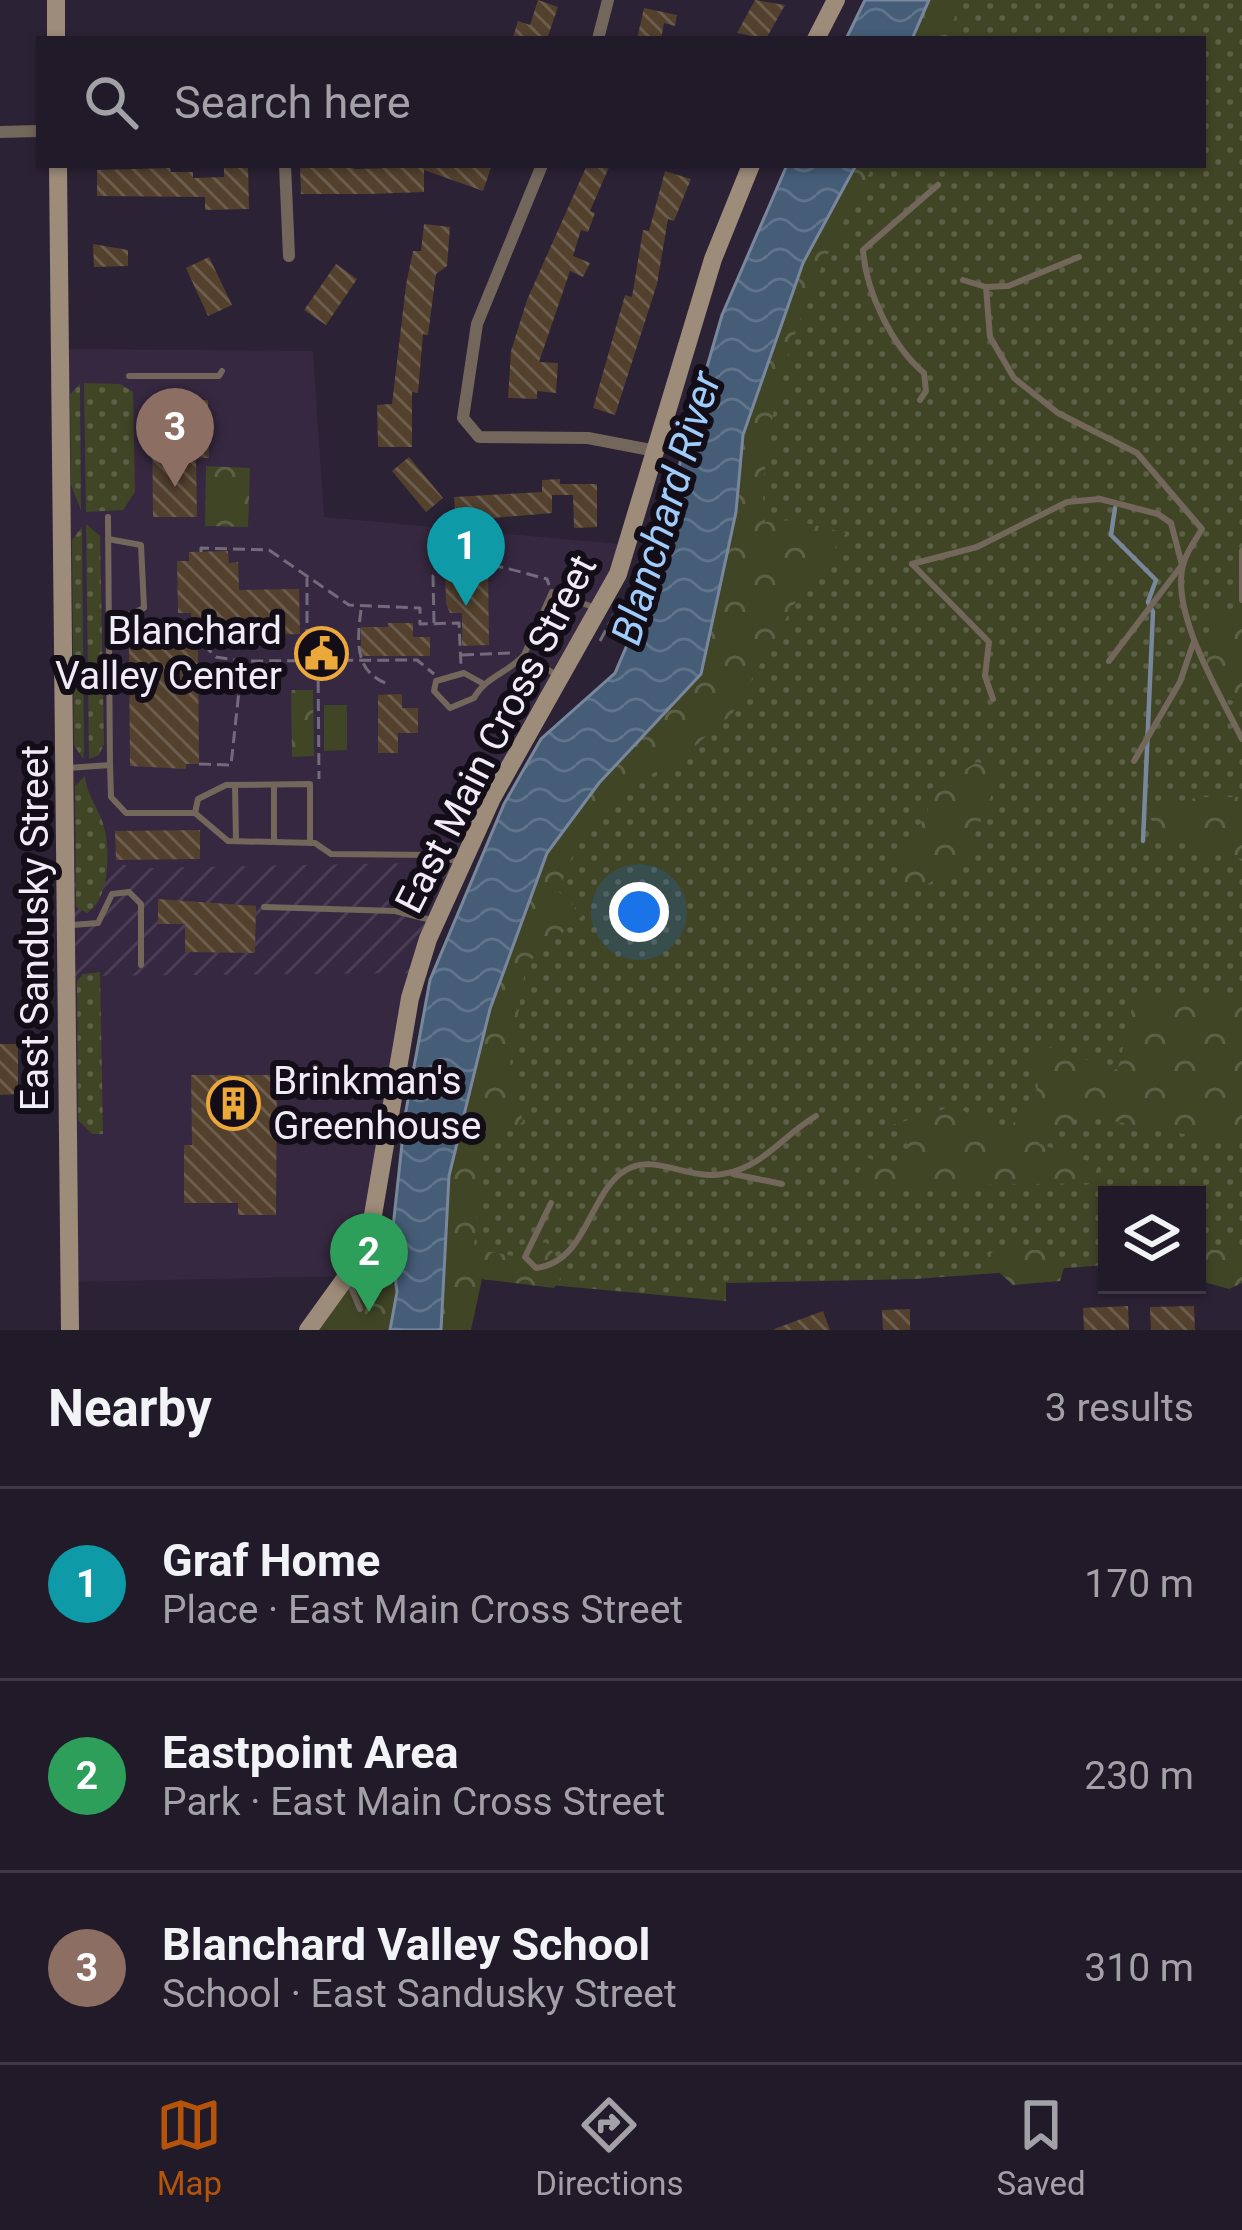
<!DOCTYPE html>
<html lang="en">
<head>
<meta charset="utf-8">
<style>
	:root { --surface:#211a28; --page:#2d2734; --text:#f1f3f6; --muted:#a2a1a8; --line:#3e3845; --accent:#b45309 }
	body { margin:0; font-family:Roboto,sans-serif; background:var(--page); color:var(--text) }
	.controls { position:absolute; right:36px; bottom:36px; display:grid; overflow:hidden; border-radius:0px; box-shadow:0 3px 9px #0004 }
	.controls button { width:108px; height:108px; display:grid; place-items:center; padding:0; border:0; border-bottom:3px solid var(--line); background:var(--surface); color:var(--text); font:60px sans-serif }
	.you { position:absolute; left:639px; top:912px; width:42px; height:42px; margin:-30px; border:9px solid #fff; border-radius:50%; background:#1a73e8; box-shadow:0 0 0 18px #1a73e833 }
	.badge { display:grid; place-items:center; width:78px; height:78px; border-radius:50%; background:var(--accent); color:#fff; font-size:39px; font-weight:700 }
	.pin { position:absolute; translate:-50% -99px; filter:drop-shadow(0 3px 6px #0008) }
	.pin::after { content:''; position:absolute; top:63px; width:42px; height:36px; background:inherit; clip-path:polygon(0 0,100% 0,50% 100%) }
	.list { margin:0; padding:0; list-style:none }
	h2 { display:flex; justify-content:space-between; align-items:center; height:156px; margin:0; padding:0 48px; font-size:51px }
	h2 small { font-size:39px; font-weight:400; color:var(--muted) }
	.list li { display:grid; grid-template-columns:78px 1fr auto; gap:36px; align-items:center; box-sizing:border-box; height:192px; padding:0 48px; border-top:3px solid var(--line) }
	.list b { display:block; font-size:45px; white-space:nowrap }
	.list p { margin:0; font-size:39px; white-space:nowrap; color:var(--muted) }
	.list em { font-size:39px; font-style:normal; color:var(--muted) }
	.icon { flex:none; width:66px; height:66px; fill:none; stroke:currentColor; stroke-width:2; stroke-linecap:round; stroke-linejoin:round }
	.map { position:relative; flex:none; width:1242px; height:1330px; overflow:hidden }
	.search { position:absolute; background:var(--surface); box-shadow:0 3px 9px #0004; left:36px; right:36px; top:36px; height:132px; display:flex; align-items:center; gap:30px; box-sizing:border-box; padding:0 42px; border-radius:0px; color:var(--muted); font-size:45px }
	.sheet { height:732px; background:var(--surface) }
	nav { display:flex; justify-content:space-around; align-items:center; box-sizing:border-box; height:168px; border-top:3px solid var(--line); background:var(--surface); font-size:33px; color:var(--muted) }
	nav a { display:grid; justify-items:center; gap:6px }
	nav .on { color:var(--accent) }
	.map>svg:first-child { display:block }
</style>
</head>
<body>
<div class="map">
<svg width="1242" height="1330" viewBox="0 0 1242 1330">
	<defs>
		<pattern id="industrial-furrows" width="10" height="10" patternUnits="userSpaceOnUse" patternTransform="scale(3)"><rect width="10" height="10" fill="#362841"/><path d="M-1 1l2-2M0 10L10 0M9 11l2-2" fill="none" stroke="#4a3d54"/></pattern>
		<pattern id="grass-dots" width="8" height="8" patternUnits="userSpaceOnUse" patternTransform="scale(3)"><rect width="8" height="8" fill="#404526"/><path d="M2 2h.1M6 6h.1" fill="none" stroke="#5c6046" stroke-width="1.8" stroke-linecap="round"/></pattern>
		<pattern id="forest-crowns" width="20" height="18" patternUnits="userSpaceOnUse" patternTransform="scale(3)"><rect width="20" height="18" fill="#404526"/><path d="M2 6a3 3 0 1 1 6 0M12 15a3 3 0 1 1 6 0" fill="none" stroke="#5c6046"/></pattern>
		<pattern id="water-waves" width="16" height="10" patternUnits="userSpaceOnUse" patternTransform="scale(3)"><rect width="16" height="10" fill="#455d77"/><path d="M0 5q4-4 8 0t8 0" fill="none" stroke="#60748b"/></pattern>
		<pattern id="building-back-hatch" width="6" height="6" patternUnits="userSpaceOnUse" patternTransform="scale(3)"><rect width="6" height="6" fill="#53412e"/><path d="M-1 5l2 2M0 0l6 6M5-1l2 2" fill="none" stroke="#6c5d4d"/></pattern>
	</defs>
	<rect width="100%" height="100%" fill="#2c2235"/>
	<polygon fill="#362841" points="62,349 313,351 324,517 629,545 591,629 428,939 383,1171 347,1276 69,1282"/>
	<polygon fill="url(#industrial-furrows)" points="68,859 153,868 460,862 417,973 69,976"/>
	<g fill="url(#grass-dots)">
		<polygon points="891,0 1242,0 1242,1253 1197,1257 1197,1195 1107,1195 1107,1265 915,1279 726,1283 726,1301 482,1279 419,1280 532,816 665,661 828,165 1203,165 1203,39 876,39"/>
		<polygon points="84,383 120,384 133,392 135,492 123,510 86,512"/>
		<polygon points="80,384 81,510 71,485 70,394"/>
		<polygon points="86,524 100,536 104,744 99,755 89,759"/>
		<polygon points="82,527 84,752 83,759 74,745 72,540"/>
		<path d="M85,776c2,22 16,34 20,55 5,25 4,69 -18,82l-11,-6 -1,-121z"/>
		<polygon points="100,972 103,1134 92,1134 78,1120 77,981 83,974"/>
	</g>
	<g fill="url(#forest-crowns)">
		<polygon points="928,0 962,0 946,39 912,39"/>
		<path d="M856,165h18c-63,111 -113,228 -111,357l31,-2 52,13 -51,70 -63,111 -52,45 -47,25 -56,61 -19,46 25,24 -57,49 -17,107 14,51 -40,23 -9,104 39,7 33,-14 19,29 -11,17 -72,-9 -11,51h-30l8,-152 41,-169 57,-156 52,-70 102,-109 35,-162 7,-77 60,-172z"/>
		<polygon points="206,466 250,468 248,527 205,526"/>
		<polygon points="1242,611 1242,705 1202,688 1215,613"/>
		<polygon points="291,690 313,690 314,756 292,757"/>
		<polygon points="978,762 1000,775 963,863 906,897 897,849 927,816 930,789"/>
		<polygon points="1200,797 1242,797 1242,859 1163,837 1144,809"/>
		<polygon points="1242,992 1242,1137 1200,1137 1080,1115 1038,1143 1099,1165 1090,1183 851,1187 867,1157 896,1172 916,1155 892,1125 954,1106 1007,1133 1038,1087 1033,1042 1118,1070 1134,999"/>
		<polygon points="1197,1249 1242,1251 1242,1283 1229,1289 1197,1280"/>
		<polygon points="1014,1250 1042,1250 1066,1261 1060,1281 1013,1285 990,1264 991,1253"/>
		<polygon points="347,1276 418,1287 413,1330 308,1330"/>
	</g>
	<polygon fill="#404526" points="324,705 347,705 347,750 324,751"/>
	<g fill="url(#water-waves)" stroke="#79879d" stroke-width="3">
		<polygon points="865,0 929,0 912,39 846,39"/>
		<polygon points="787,165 856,165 803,263 743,435 736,512 701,674 599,783 547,853 490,1009 449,1176 441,1330 390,1330 397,1292 391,1246 405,1116 430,980 504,804 541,739 615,673 657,575 682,453 722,315"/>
	</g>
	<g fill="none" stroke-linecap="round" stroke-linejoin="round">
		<polyline stroke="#79879d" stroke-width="4.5" points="1115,508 1111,535 1156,580 1148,602 1153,612 1143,841"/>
	</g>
	<g fill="url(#building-back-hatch)">
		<polygon points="538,0 558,7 547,39 513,37 518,21 530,25"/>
		<polygon points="755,0 785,5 766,39 737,33"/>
		<polygon points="644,8 677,15 675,26 664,23 661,39 637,39"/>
		<polygon points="300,165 354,165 354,169 492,165 483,191 424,170 424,192 369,194 301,194"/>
		<polygon points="587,165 610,165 590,211 595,213 588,232 581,230 573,256 590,263 583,277 570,271 539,362 558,363 556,393 537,391 537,399 508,398 511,351 527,300"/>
		<polygon points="248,166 249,209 205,210 205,197 97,196 97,170 170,168 171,172 193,172 193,178 224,177 224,167"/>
		<polygon points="665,171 691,179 674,221 668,219 657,284 615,415 593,408 625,295 632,297 643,230 649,231"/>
		<polygon points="424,224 450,227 447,266 436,274 428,335 423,334 418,393 412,392 412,447 378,447 377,405 392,404 406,285 413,251 421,251"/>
		<polygon points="93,244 128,250 128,266 94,267"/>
		<polygon points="209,257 232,305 208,316 186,268"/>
		<polygon points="336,264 357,279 326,325 304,310"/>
		<polygon points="208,400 209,458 196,458 197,517 153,517 152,422 175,422 175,401"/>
		<polygon points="409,457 443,498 426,512 392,471"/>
		<polygon points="560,479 560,484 597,484 597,527 574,528 573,495 552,495 552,513 456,521 454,497 542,492 542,480"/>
		<polygon points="228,551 229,563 238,562 239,590 299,589 300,634 231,636 230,623 192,624 191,613 178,613 177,561 189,561 189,552"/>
		<polygon points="488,571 489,645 462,646 462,613 450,613 446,603 445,572"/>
		<polygon points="388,623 413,623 413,637 430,637 430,656 361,656 361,627 388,627"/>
		<polygon points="198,646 199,764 186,764 186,769 130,766 129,647"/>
		<polygon points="402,694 402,708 418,708 418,733 398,733 398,753 378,753 378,695"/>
		<polygon points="200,830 200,859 116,860 115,831"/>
		<polygon points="158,899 256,906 255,953 185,952 185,924 158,924"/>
		<polygon points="0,1044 18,1044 18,1094 0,1095"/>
		<polygon points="191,1075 277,1075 276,1215 238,1215 238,1203 184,1203 184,1145 192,1145"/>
		<polygon points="1128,1306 1129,1330 1084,1330 1083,1308"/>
		<polygon points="1194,1306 1195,1330 1151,1330 1150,1307"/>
		<polygon points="910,1309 910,1330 883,1330 882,1310"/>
		<polygon points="823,1311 830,1330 775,1330 774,1329"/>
	</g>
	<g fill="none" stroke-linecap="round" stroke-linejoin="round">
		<g stroke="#736b7b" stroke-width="3" stroke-dasharray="12 6" stroke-linecap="butt">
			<polyline points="201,552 201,548 269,550 349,605 420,608 420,624 459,623 461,666"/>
			<path d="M361,610c-4,31 -7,62 27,74"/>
			<path d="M434,623l-1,-47c32,-25 77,-6 114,3l2,6"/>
			<polyline points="117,634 193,634 216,657 242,661 417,660 434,674"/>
			<polyline points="600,641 615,613"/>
			<polyline points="462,655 512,653"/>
			<polyline points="307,659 307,578"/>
			<polyline points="318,663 319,779"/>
			<polyline points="199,764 231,765 242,663"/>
		</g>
		<g stroke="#73675c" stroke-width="6">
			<path d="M1079,257l-71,29 -22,1 4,50 24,41 44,35 79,40 65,76c-6,10 -15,22 -18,33 -16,48 37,134 58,177"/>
			<polyline points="963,280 986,287"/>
			<polyline points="129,376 219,376 222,371"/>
			<path d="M920,400l6,-9 -2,-18c-32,-27 -58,-81 -61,-123l75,-65"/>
			<polyline points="108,539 141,545 144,608 109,624"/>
			<polyline points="1242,551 1242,600"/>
			<polyline points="912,564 977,547 1067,502 1100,499 1158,514 1171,523 1182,565 1109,661"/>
			<polyline points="912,564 989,642 985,676 993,699"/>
			<polyline points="555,674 524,655 552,592 593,607"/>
			<path d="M482,683l-18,-10 -28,8 -2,10 16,17 24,-10c11,-21 34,-25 50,-43"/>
			<polyline points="1134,761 1180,682 1193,644"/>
			<polyline points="110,765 111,797 126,813 195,813 228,841 315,843 331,854 432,855 460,862"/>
			<polyline points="68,768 110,765 108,517"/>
			<polyline points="235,785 236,841"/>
			<polyline points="195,813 198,799 226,785 310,784 310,843"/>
			<polyline points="274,841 274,785"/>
			<polyline points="264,907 395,911 431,920"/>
			<polyline points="72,925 98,923 112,894 129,892 141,904 141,965"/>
			<polyline points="733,1174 782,1184"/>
			<path d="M551,1203l-26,54 11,11c52,-6 53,-77 90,-98 29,-17 61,10 97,4 41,-7 60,-39 93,-58"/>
			<polyline points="348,1280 360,1309"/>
		</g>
		<g stroke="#73675c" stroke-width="12">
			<polyline points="598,39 608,0"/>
			<polyline points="0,132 39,131"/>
			<polyline points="285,165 289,256"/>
			<polyline points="542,165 477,324 463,418 479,437 588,438 656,451"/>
		</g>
		<g stroke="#9e8c7a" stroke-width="18">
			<polyline points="56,0 56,39"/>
			<polyline points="816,39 836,0"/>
			<polyline points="58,165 70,1330"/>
			<polyline points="308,1330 347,1276 372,1221 410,998 428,939 492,798 618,574 713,259 751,165"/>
		</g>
	</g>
	<defs>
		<symbol id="civic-ring" viewBox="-11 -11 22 22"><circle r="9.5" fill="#120d16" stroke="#eda83b" stroke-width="1.5"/><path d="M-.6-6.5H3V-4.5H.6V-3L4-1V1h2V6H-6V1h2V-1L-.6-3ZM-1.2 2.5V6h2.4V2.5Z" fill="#eda83b"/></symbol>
		<symbol id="building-ring" viewBox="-11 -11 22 22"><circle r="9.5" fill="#120d16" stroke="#eda83b" stroke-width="1.5"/><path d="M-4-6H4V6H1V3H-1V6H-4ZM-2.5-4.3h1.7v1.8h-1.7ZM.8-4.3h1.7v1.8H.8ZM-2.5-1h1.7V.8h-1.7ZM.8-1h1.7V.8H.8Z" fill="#eda83b"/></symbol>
	</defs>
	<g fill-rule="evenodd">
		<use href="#civic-ring" x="292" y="624" width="59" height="59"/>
		<use href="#building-ring" x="204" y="1074" width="59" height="59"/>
	</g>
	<g text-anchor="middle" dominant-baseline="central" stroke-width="12" stroke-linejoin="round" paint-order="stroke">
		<g font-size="39" fill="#f1eaf7" stroke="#120d16" text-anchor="end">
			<text x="282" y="631">Blanchard<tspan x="282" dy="45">Valley Center</tspan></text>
			<text x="273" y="1081" text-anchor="start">Brinkman's<tspan x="273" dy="45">Greenhouse</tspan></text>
		</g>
		<g font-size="39" fill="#f1eaf7" stroke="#120d16">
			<text transform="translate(496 734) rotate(-63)">East Main Cross Street</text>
			<text transform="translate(35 928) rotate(-90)">East Sandusky Street</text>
		</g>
		<g font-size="42" font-style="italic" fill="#9fccfa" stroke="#120d16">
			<text transform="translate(666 508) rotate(-73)">Blanchard River</text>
		</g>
	</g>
</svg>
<div class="controls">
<button><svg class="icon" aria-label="layers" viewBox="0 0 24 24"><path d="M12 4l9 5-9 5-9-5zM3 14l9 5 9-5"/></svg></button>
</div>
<div class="you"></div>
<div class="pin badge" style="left:466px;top:606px;background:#0f9aa8">1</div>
<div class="pin badge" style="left:369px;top:1312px;background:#2e9e5b">2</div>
<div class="pin badge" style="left:175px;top:487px;background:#8d6e63">3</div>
<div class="search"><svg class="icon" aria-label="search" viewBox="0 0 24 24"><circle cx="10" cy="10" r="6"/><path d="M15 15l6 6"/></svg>Search here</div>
</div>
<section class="sheet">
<h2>Nearby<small>3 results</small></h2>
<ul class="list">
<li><span class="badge" style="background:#0f9aa8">1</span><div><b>Graf Home</b><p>Place · East Main Cross Street</p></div><em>170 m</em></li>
<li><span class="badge" style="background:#2e9e5b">2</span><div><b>Eastpoint Area</b><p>Park · East Main Cross Street</p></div><em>230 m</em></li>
<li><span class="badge" style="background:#8d6e63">3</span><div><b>Blanchard Valley School</b><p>School · East Sandusky Street</p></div><em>310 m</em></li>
</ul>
</section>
<nav>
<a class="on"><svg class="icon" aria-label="map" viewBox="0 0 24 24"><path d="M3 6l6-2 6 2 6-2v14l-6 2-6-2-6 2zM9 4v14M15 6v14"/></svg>Map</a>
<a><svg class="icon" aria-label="directions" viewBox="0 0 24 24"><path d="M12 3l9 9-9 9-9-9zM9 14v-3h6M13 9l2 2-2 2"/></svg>Directions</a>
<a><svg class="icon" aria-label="saved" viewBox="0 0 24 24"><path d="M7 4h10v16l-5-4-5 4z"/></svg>Saved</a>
</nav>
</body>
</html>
